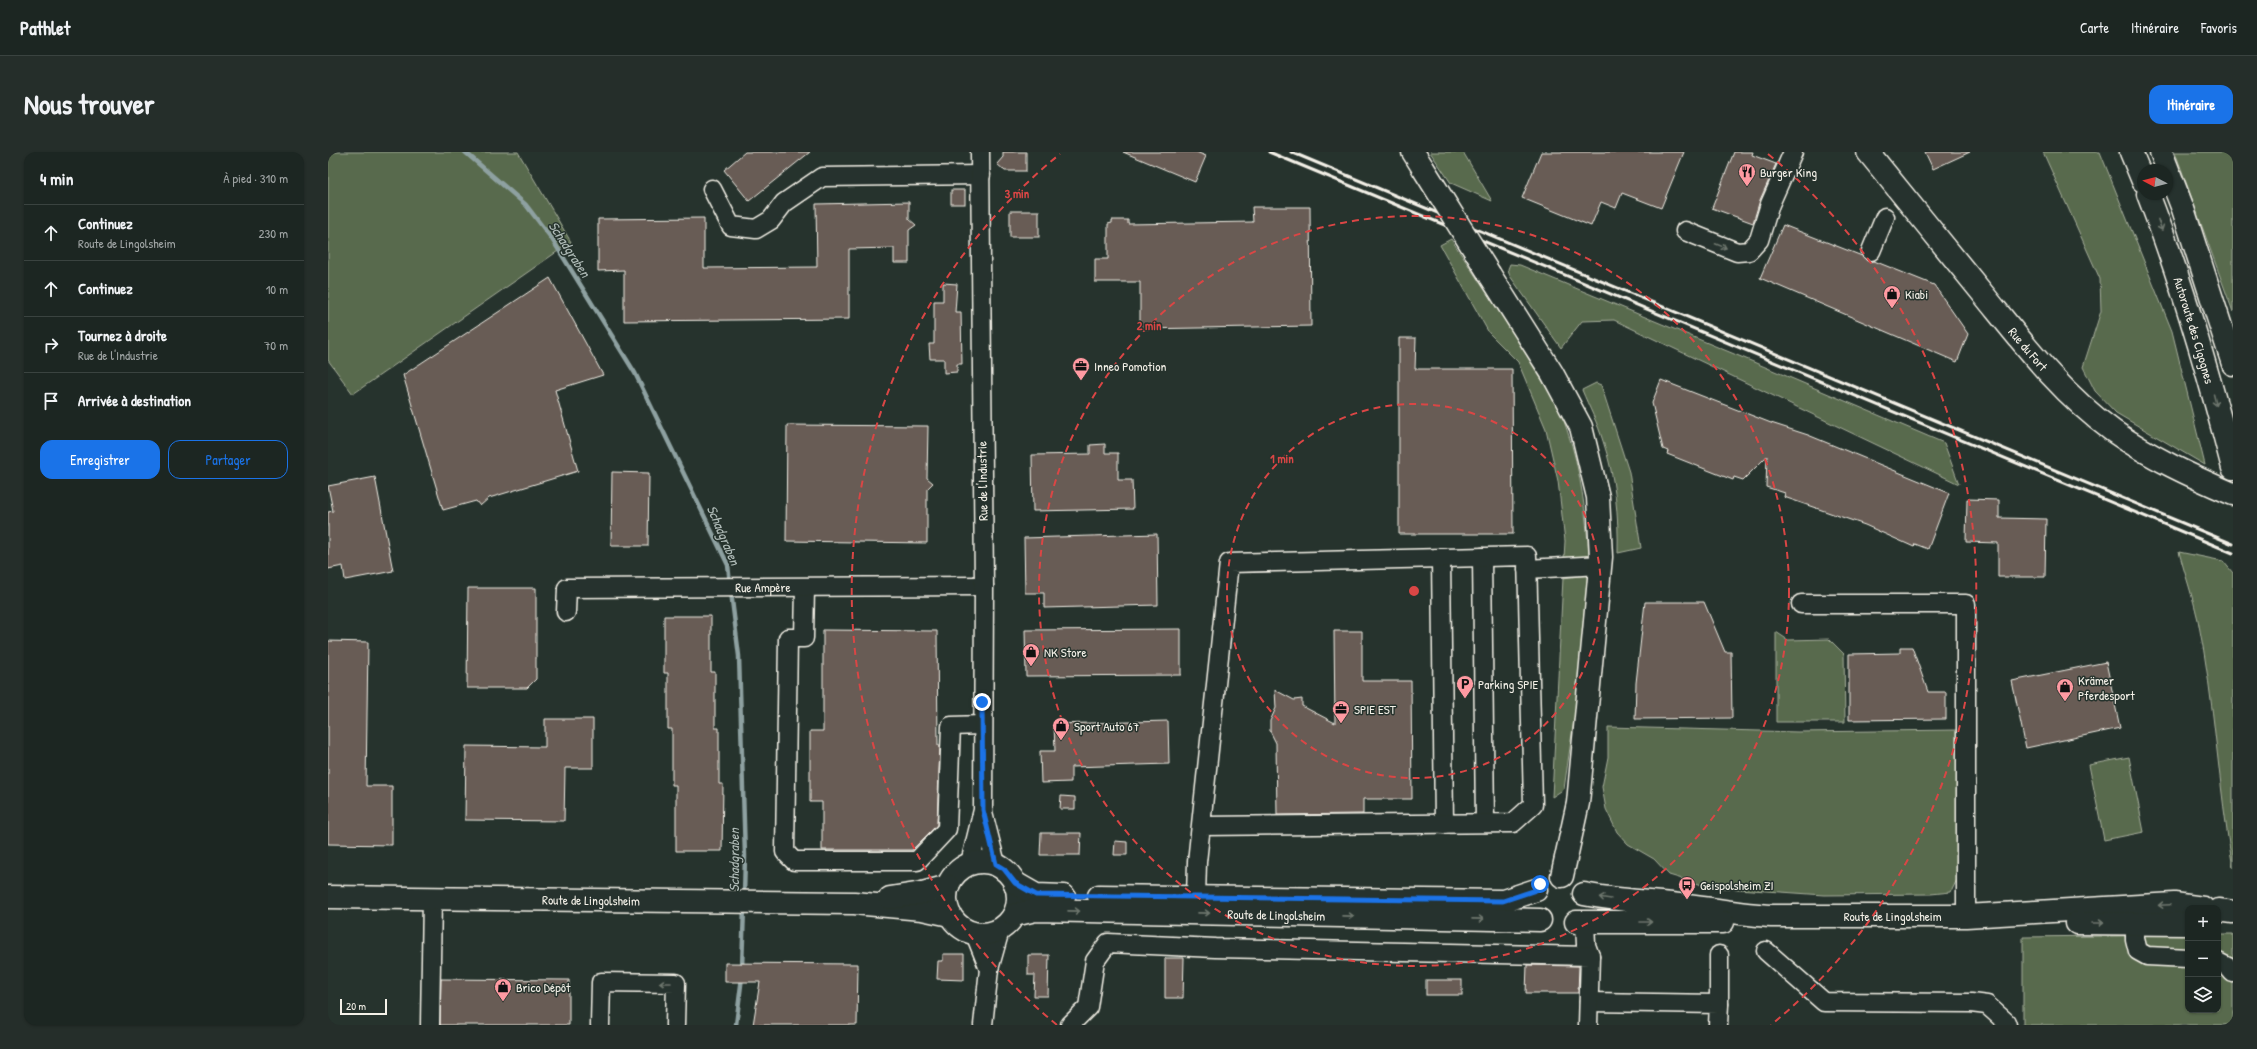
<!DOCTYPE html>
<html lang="fr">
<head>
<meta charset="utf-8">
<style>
	:root { --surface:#1c2622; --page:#252e2a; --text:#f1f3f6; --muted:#a0a5a5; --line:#3a4340; --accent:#1a73e8 }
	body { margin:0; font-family:"Patrick Hand",sans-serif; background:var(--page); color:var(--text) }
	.controls { position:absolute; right:12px; bottom:12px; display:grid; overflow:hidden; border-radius:8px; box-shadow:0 1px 3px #0004 }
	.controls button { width:36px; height:36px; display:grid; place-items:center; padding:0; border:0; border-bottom:1px solid var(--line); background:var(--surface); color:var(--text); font:20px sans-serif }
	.compass { position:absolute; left:1809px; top:12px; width:36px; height:36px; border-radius:50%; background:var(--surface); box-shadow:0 1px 3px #0004; rotate:277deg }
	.scale { position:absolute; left:12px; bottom:10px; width:47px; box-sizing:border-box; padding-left:4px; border:2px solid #f4f1e8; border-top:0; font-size:11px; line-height:14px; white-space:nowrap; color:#f4f1e8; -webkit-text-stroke:3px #26332d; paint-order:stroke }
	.stop { position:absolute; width:12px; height:12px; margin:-9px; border:3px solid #1a73e8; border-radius:50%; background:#fff }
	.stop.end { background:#1a73e8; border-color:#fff; box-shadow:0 1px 4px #0008 }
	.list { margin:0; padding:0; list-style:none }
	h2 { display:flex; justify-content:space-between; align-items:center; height:52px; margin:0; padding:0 16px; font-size:17px }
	h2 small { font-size:13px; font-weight:400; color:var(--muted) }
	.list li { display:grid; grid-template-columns:26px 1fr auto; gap:12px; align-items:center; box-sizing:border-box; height:56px; padding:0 16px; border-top:1px solid var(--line) }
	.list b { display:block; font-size:15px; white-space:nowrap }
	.list p { margin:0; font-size:13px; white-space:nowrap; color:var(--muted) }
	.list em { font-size:13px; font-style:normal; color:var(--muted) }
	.actions { display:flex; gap:8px; padding:12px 16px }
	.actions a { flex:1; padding:9px 0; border:1px solid var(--accent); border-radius:12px; text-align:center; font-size:14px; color:var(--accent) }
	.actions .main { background:var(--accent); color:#fff }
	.icon { flex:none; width:22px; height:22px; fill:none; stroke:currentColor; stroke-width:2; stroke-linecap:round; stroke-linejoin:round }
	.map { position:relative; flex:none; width:1905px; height:873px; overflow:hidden; border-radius:12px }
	header { display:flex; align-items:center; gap:24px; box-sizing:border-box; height:56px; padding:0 20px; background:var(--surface); border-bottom:1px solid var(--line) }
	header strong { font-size:19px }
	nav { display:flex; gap:22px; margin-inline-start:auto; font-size:14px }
	.intro { display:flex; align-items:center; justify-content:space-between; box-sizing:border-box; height:96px; padding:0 24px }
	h1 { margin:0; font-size:28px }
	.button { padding:10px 18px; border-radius:12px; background:var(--accent); color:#fff; font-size:14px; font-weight:700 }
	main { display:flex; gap:24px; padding:0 24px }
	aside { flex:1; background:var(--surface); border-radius:12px; box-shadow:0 1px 3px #0004 }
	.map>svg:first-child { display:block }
</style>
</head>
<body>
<header>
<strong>Pathlet</strong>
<nav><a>Carte</a><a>Itinéraire</a><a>Favoris</a></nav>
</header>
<div class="intro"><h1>Nous trouver</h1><a class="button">Itinéraire</a></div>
<main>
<aside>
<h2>4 min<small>À pied · 310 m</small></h2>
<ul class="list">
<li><svg class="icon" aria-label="ahead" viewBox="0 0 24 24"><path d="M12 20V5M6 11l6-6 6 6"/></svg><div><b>Continuez</b><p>Route de Lingolsheim</p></div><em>230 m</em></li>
<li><svg class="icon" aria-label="ahead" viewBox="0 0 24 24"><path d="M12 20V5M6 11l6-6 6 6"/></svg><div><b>Continuez</b></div><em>10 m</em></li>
<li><svg class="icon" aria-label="right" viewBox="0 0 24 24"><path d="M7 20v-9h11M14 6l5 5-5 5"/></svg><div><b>Tournez à droite</b><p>Rue de l'Industrie</p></div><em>70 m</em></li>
<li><svg class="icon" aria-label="arrive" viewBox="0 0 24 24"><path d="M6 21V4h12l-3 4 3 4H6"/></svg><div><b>Arrivée à destination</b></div></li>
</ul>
<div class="actions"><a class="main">Enregistrer</a><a>Partager</a></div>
</aside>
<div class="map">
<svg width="1905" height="873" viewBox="0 0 1905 873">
	<rect width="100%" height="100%" fill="#26332d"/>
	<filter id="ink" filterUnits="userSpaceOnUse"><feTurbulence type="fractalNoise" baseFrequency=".025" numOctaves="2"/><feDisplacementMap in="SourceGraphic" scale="8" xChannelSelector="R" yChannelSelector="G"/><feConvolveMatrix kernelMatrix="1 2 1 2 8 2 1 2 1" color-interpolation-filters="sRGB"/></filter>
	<g filter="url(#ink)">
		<g fill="#596b4e" stroke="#a6ae9b">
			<polygon points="0,0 190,0 243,90 25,242 0,208"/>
			<polygon points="1102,0 1135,0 1164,49 1123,31"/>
			<polygon points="1715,0 1772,0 1844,179 1877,313 1788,261 1767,239 1755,215 1773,159 1772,127"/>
			<polygon points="1847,0 1905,0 1905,160"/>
			<path d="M1123,87c28,42 56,84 82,127 13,21 27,41 34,64 14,40 19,84 22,126l-25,2 1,-17 -7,-60 -12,-52 -28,-67 -29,-29 -49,-88z"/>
			<polygon points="1182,112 1192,113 1423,209 1616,291 1631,332 1286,168 1254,169 1233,196 1182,124 1180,117"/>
			<path d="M1268,231l5,2 28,87 12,76 -23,5c1,-37 -3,-77 -15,-112 -5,-17 -14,-34 -21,-51z"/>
			<path d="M1851,400l44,9 10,12v295c-15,-82 -18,-166 -35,-248 -5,-23 -13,-45 -19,-68z"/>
			<polygon points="1260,423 1251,533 1236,637 1224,645 1235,426"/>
			<polygon points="1448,480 1460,488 1501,487 1516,502 1517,570 1448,570"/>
			<polygon points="1280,575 1470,580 1631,578 1631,723 1623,740 1603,742 1496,743 1381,735 1341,723 1326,707 1300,692 1289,680 1278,657 1274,635 1280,605"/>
			<polygon points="1801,605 1816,680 1776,688 1761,613"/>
			<polygon points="1890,782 1905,782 1905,873 1695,873 1695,785 1860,783 1860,858 1890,858"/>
		</g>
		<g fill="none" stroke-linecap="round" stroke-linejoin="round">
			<g stroke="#8ea1a1" stroke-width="4.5">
				<polyline points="137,0 198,53 224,87 307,221 400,413 402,432"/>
				<polyline points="403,440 411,504 417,704 416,744"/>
				<polyline points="414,816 416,755"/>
				<polyline points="408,873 414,825"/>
			</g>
		</g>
		<g fill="#675b55" stroke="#f4f1e8">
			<polygon points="417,0 482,0 421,49 396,18"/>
			<polygon points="675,0 698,0 698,19 677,19 669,12 675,5"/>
			<polygon points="795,0 868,0 878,4 867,30"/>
			<polygon points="1213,0 1356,0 1333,56 1294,41 1288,56 1273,50 1263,74 1194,46"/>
			<polygon points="1406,0 1425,0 1424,3 1448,12 1432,48 1425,71 1384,56"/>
			<polygon points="1597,0 1642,0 1605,17"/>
			<rect x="623" y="38" width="14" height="14"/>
			<polygon points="581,50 581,67 588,73 581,78 581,111 566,111 566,96 521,97 521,167 296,169 296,118 270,119 270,67 376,66 376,116 489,115 488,52"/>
			<polygon points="924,55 982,55 983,174 812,177 812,130 767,130 767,107 780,107 780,72 784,71 784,68 800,68 800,72 925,70"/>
			<rect x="682" y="59" width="29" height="26"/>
			<polygon points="1455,73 1534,104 1539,109 1546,109 1606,133 1640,182 1629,210 1432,126"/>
			<polygon points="222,126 275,223 227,238 250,319 161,346 152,354 148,349 115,358 75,223"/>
			<polygon points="615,131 629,132 627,160 633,160 634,212 629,212 629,220 616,221 616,207 602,207 601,192 606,192 606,149 615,149"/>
			<polygon points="1071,186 1088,186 1087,217 1184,217 1185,382 1071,382"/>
			<polygon points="1333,228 1443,271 1480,283 1621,341 1600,397 1587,392 1586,395 1537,373 1456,345 1457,341 1438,335 1439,304 1415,328 1406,325 1405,328 1339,302 1340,299 1335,297 1324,251"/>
			<polygon points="459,273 600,274 599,326 605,331 599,337 599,391 458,389"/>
			<polygon points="777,292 777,301 790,301 790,328 804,328 805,357 705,359 704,303 762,302 762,293"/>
			<polygon points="284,320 321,321 320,394 283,394"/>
			<polygon points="47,325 65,419 17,428 15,414 0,417 0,360 5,359 0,334"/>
			<polygon points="1639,347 1671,348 1671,366 1718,367 1717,425 1670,425 1670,391 1638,390"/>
			<polygon points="829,382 830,453 716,456 716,441 697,441 696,386"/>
			<polygon points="140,436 208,436 208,527 199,536 139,536"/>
			<polygon points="1317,450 1376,450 1397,500 1403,500 1404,566 1307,567 1308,531"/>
			<polygon points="336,464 383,464 383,520 387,520 387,576 391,576 391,632 395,632 394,699 348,699 348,633 344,633 344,577 340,577 340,521 336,521"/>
			<polygon points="853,477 853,523 698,524 697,478"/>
			<polygon points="495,478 609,479 610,593 612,593 609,673 584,698 494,698 494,650 482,650 482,579 495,579"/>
			<polygon points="1006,479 1034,479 1034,529 1083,529 1084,647 1035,647 1035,662 949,663 948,591 942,579 942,569 948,556 947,538 966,548 974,547 974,554 1007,571"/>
			<polygon points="0,489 40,490 38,634 64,634 64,693 0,692"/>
			<polygon points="1572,495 1584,495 1600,540 1618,540 1618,567 1521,568 1521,502 1572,501"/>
			<polygon points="1778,510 1792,576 1698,596 1684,529"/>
			<polygon points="217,567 265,567 265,616 237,616 236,669 137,668 138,594 217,595"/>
			<polygon points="840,569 841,612 743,615 743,630 713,631 712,599 727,599 726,572"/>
			<polygon points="733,644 747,645 747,657 732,657"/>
			<polygon points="713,681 753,681 752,703 712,703"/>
			<polygon points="787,689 799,690 799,703 786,703"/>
			<polygon points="615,802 636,802 636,828 609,827 610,809 615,809"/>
			<polygon points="700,803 721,803 720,844 706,844 707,823 700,823"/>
			<polygon points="837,806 856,806 855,846 837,846"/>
			<polygon points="397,811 530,812 529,873 425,873 432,830 397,830"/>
			<polygon points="1199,813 1251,814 1250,841 1198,841"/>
			<polygon points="113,827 241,828 241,873 112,873"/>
			<rect x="1098" y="828" width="36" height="15"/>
		</g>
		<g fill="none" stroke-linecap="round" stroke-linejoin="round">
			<defs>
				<g id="minor">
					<polyline points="384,37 403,74 428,77 443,68 456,51 494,25 653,23"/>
					<polyline points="1357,79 1409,100 1421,99 1431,88 1442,52 1465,0"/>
					<polyline points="1543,99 1557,65"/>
					<polyline points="1154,405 1157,671"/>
					<polyline points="1113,406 1116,672"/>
					<polyline points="1199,417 1273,413"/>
					<polyline points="477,436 476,486 460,486 457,700 466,709 589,709 619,677 623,574 654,573"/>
					<polyline points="1473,452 1638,452 1638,764"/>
					<path id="s1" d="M238,460l1,-24 417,-2"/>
					<polyline points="655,661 668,712"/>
					<polyline points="642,711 655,658 656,434 652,0"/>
					<polyline points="868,745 869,710 901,411 1199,404 1205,653 1185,671 874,674"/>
					<polyline points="1257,770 1258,793 1262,804"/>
					<polyline points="1807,771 1807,787 1810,799 1819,804 1860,806"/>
					<polyline points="647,782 661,817"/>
					<polyline points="1438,799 1496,850 1643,851 1659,853 1678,870 1679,873"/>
					<polyline points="1890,810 1900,815 1905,821"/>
					<polyline points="1261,850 1391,852 1390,873"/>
					<polyline points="1391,852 1391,803"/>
					<polyline points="102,873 104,746"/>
					<polyline points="272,873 273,830 348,831 347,873"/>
					<polyline points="655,873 661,817 672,778"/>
					<polyline points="742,873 760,855 767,809 780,791 887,796 1262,804 1260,873"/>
				</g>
				<g id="major">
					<polyline points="1085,0 1095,16"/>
					<path id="s2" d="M1540,0c40,49 80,99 120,148 38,47 75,95 125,131 37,26 78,45 120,63"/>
					<polyline points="1162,123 1224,221 1253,275 1270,345 1273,405 1250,651 1234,724"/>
					<circle cx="654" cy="746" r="36"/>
					<polyline points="687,731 708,743 736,744"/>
					<path id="s3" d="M1256,742c34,7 68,7 103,12 28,3 56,9 84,10h195l208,-12 29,4"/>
					<polyline points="771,744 1175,749 1208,738"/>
					<path id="s4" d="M0,745l526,6 68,6 28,6"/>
					<polyline points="562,746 594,741 620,734"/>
					<polyline points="1890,758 1905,760"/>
					<path id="s5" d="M686,763l21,-5 505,10"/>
					<polyline points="1248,770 1395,770"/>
					<polyline points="1749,771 1860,772"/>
				</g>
				<g id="highway">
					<polyline points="1803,0 1815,29"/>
					<polyline points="1833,0 1855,57 1905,212"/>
					<path id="s6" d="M1820,42c35,90 61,181 85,274"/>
				</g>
			</defs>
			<use href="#minor" stroke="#f4f1e8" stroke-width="21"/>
			<use href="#major" stroke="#f4f1e8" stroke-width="25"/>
			<use href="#highway" stroke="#f4f1e8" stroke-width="25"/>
			<use href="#minor" stroke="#26332d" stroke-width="18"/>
			<use href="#major" stroke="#26332d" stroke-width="22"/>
			<use href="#highway" stroke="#26332d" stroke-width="22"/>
			<g stroke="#f4f1e8" stroke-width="3">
				<polyline points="941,0 1905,401"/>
				<polyline points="963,0 1905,392"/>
			</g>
			<defs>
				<polyline id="major-bridge" points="1095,16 1162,123"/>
			</defs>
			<use href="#major-bridge" stroke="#f4f1e8" stroke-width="25" stroke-linecap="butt"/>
			<use href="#major-bridge" stroke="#26332d" stroke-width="22"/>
		</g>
		<defs><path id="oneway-shaft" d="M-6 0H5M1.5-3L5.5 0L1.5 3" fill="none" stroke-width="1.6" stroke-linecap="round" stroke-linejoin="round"/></defs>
		<g stroke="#6e766e">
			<use href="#oneway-shaft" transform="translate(1832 73) rotate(69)"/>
			<use href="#oneway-shaft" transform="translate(1393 94) rotate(22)"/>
			<use href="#oneway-shaft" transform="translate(1887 248) rotate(76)"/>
			<use href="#oneway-shaft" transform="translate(1277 746) rotate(-171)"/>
			<use href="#oneway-shaft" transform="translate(1836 753) rotate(177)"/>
			<use href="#oneway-shaft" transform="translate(746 759) rotate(1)"/>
			<use href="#oneway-shaft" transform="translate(876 761) rotate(1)"/>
			<use href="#oneway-shaft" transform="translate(1020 764) rotate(1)"/>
			<use href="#oneway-shaft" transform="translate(1150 767) rotate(1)"/>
			<use href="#oneway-shaft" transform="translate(1318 770)"/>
			<use href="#oneway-shaft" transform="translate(1770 771)"/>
			<use href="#oneway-shaft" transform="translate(337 831) rotate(-180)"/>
		</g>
	</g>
	<g fill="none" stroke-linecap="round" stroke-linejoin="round" filter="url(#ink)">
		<polyline stroke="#1a73e8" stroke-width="5" points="654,550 655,658 668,712 676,717 687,731 708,743 1175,749 1208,738 1212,732"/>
	</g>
	<g fill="none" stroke="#da4645" stroke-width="2" stroke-dasharray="7 5">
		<circle cx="1086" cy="439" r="187"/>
		<circle cx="1086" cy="439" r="375"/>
		<path d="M729 873A562 562 0 0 1 732 2M1440 2A562 562 0 0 1 1443 873"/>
	</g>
	<defs>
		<symbol id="restaurant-pin" viewBox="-11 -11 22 30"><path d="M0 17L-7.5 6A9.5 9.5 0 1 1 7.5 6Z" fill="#ff9aa2" stroke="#26332d"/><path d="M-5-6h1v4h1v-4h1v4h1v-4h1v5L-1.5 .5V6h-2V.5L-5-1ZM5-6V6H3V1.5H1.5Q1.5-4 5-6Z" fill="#111"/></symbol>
		<symbol id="shop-pin" viewBox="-11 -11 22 30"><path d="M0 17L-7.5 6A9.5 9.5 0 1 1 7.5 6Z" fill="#ff9aa2" stroke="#26332d"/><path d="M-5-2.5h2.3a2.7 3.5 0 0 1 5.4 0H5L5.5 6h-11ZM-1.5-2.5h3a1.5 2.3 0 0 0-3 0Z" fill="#111"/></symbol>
		<symbol id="office-pin" viewBox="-11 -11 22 30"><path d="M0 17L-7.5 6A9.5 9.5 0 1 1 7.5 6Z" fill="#ff9aa2" stroke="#26332d"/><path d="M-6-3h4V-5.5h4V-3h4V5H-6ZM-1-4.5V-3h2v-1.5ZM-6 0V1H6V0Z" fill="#111"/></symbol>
		<symbol id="parking-pin" viewBox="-11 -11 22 30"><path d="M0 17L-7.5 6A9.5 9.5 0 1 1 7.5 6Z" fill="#ff9aa2" stroke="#26332d"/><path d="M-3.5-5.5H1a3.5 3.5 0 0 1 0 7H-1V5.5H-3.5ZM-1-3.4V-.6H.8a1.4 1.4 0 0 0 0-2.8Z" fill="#111"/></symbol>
		<symbol id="bus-pin" viewBox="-11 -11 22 30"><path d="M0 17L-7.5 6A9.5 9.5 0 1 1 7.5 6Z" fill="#ff9aa2" stroke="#26332d"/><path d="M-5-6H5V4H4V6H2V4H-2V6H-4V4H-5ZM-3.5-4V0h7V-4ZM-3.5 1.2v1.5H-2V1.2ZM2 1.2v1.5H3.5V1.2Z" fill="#111"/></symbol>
	</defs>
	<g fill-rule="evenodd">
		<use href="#restaurant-pin" x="1409" y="10" width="20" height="27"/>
		<use href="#shop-pin" x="1554" y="132" width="20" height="27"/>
		<use href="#office-pin" x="743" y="204" width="20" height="27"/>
		<use href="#shop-pin" x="693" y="490" width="20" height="27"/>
		<use href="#parking-pin" x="1127" y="522" width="20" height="27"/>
		<use href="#shop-pin" x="1727" y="525" width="20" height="27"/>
		<use href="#office-pin" x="1003" y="547" width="20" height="27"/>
		<use href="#shop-pin" x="723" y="564" width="20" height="27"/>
		<use href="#bus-pin" x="1349" y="723" width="20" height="27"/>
		<use href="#shop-pin" x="165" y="825" width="20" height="27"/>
	</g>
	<g text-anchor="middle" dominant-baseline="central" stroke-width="3" stroke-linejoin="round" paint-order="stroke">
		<g font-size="13" fill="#f4f1e8" stroke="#26332d" text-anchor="start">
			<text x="1432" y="20">Burger King</text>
			<text x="1577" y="142">Kiabi</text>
			<text x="766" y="214">Inneo Pomotion</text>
			<text x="716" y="500">NK Store</text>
			<text x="1750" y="528">Krämer<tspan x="1750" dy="15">Pferdesport</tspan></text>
			<text x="1150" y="532">Parking SPIE</text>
			<text x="1026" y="557">SPIE EST</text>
			<text x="746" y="574">Sport Auto 67</text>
			<text x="1372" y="733">Geispolsheim ZI</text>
			<text x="188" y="835">Brico Dépôt</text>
		</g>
		<g font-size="13" fill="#f4f1e8" stroke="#26332d">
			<text stroke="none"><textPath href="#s6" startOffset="144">Autoroute des Cigognes</textPath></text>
			<text stroke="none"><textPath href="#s2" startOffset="254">Rue du Fort</textPath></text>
			<text transform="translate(654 329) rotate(-91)">Rue de l'Industrie</text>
			<text stroke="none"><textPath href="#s1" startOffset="220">Rue Ampère</textPath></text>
			<text stroke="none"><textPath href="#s4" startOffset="263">Route de Lingolsheim</textPath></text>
			<text stroke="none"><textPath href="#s5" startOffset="263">Route de Lingolsheim</textPath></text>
			<text stroke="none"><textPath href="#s3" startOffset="310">Route de Lingolsheim</textPath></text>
		</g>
		<g font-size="14" font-style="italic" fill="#b0bcb8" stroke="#26332d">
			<text transform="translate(242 97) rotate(57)">Schadgraben</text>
			<text transform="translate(396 383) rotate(67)">Schadgraben</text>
			<text transform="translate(405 708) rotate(-90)">Schadgraben</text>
		</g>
	</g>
	<circle cx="1086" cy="439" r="6" fill="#da4645" stroke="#26332d" stroke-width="2"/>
	<g font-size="12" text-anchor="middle" font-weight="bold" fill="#da4645" stroke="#26332d" stroke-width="3" stroke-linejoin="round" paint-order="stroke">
		<text x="689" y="46">3 min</text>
		<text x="821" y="178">2 min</text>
		<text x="954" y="311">1 min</text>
	</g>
</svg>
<div class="controls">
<button>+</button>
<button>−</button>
<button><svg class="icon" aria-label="layers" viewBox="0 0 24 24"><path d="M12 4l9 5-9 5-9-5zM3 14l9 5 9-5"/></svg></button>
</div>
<svg class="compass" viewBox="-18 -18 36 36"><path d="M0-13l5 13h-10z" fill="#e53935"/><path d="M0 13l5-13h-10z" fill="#a0a5a5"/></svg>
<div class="scale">20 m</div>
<div class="stop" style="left:1212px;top:732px"></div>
<div class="stop end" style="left:654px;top:550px"></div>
</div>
</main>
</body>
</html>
